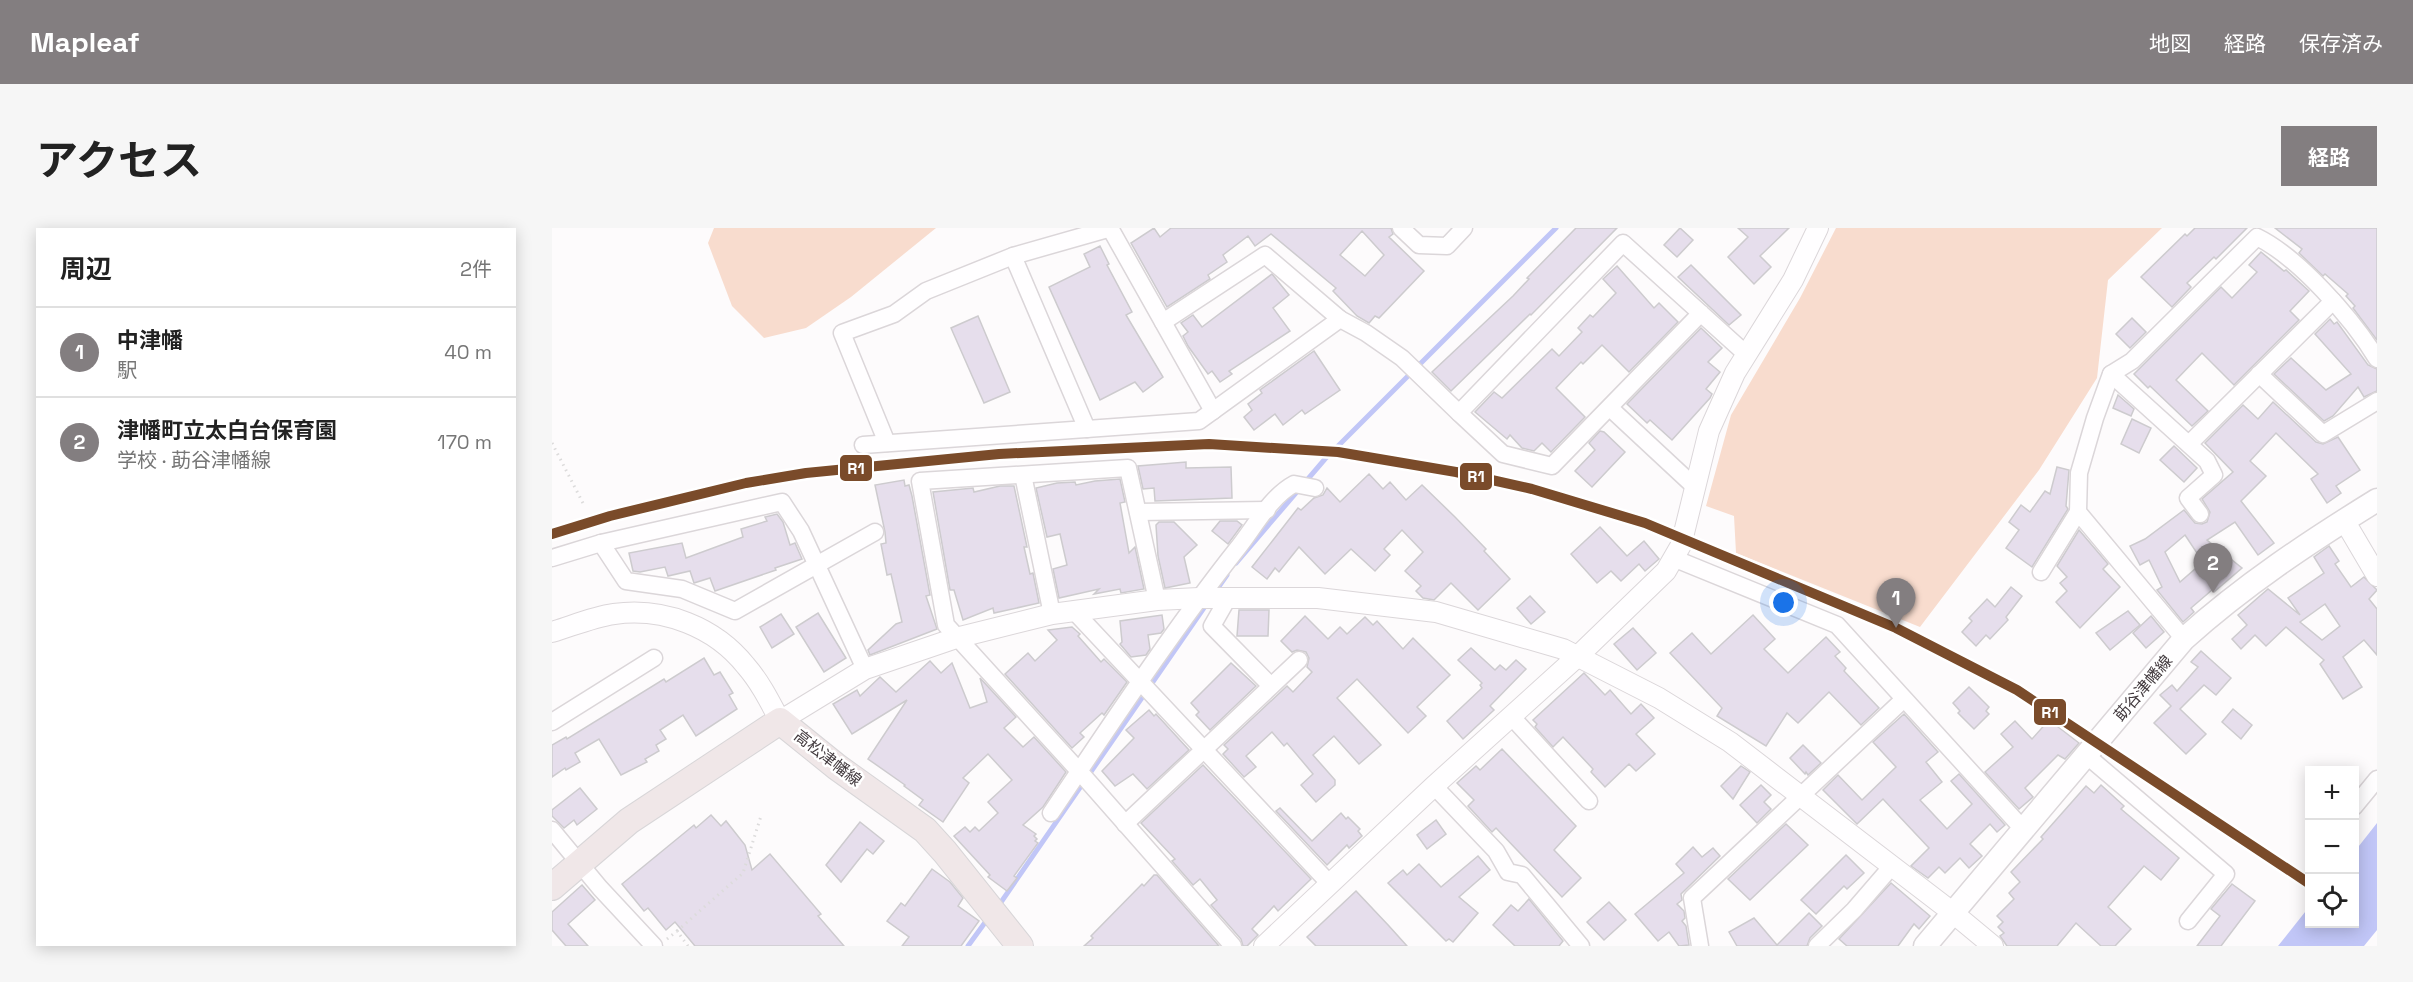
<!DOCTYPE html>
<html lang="ja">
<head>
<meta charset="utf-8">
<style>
	:root { --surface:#fff; --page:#f6f6f6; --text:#222; --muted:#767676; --line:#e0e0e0; --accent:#837e80 }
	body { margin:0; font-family:"Space Grotesk","Noto Sans JP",sans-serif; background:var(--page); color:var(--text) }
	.controls { position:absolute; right:18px; bottom:18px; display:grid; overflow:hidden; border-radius:0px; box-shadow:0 3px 15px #0003 }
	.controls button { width:54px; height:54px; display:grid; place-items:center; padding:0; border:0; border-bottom:2px solid var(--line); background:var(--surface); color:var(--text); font:30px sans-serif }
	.you { position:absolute; left:1232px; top:375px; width:21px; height:21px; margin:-15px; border:4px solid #fff; border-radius:50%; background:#1a73e8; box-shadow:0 0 0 9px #1a73e833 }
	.badge { display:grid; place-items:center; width:39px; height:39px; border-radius:50%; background:var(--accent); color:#fff; font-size:20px; font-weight:700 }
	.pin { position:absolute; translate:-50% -50px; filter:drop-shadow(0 2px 3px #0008) }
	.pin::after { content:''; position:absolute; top:32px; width:21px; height:18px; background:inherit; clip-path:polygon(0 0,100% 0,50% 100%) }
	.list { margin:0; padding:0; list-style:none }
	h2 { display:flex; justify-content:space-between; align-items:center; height:78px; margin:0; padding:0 24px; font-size:26px }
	h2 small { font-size:20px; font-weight:400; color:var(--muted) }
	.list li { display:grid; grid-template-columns:39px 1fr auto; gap:18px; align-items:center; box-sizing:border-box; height:90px; padding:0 24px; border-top:2px solid var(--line) }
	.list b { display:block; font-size:22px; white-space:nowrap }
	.list p { margin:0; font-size:20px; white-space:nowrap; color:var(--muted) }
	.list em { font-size:20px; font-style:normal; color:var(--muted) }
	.icon { flex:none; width:33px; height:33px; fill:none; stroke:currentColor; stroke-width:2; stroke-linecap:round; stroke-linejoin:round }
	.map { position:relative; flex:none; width:1825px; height:718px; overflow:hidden; border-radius:0px }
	header { display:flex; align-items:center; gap:36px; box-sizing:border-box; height:84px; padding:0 30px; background:var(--accent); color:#fff }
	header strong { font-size:28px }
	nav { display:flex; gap:33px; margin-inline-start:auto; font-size:21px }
	.intro { display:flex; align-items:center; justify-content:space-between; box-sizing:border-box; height:144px; padding:0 36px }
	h1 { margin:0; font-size:42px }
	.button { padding:15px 27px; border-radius:0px; background:var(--accent); color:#fff; font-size:21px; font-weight:700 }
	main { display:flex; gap:36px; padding:0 36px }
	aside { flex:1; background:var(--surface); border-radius:0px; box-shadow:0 3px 15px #0003 }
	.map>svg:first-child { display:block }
</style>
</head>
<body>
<header>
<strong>Mapleaf</strong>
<nav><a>地図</a><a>経路</a><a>保存済み</a></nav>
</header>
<div class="intro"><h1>アクセス</h1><a class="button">経路</a></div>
<main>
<aside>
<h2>周辺<small>2件</small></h2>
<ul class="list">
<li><span class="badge">1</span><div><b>中津幡</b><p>駅</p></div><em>40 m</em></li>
<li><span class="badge">2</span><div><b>津幡町立太白台保育園</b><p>学校 · 莇谷津幡線</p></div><em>170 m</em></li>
</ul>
</aside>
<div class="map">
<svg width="1825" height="718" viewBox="0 0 1825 718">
	<rect width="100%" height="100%" fill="#fdfbfc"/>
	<g fill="#f8dcce">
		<polygon points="162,0 384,0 299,69 254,100 212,110 180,78 156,15"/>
		<polygon points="1284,0 1610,0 1556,52 1545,150 1487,242 1368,399 1184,325 1182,288 1154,278 1179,187 1248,70"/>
	</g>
	<polygon fill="#c1c6f7" points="1825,595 1825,702 1812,718 1726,718 1757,679 1758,696 1802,696 1803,623"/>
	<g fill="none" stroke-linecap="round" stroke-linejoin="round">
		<g stroke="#c1c6f7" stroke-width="5">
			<polyline points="684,335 773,231 1004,0"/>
			<polyline points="663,364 675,347"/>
			<polyline points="445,680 656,374"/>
			<polyline points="416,718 437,689"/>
		</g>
	</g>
	<g fill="#e6deec" stroke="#cdcbce" stroke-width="1.5" fill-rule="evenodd">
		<path d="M602,0l6,9 11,-9h220l2,6 -4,3 35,34 -45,47 -4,-2 -6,7 -12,-7 -24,-25 3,-3 -65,-54 -16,12 -7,-10 -25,19 4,7 -19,13 2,4 -43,28 -36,-64zM810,3l22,24 -19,21 -25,-21z"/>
		<polygon points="1024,0 1065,0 979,87 978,86 899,163 880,144 961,68 977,51 975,50"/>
		<polygon points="1128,0 1141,12 1125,29 1112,17"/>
		<polygon points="1186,0 1237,0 1208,28 1219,39 1202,56 1176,29 1196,9"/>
		<polygon points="1643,0 1695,0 1664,31 1662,29 1635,55 1639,59 1620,79 1589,49 1633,6 1635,8"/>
		<polygon points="1723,0 1825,0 1825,112 1801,80 1803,78 1794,68 1796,66 1773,46 1771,48 1747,25 1750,21"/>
		<polygon points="548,18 557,36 555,37 580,84 574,87 611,149 591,164 583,154 548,172 497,59 538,39 532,26"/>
		<polygon points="1709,24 1732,43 1734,42 1757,63 1738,83 1747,92 1682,157 1650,125 1624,152 1656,183 1640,198 1598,158 1596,160 1582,146 1669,59 1680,70 1705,44 1697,37"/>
		<polygon points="1139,37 1189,87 1177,97 1126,49"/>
		<polygon points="1065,38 1102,80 1107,75 1126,94 1077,144 1050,117 1031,136 1029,134 1004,160 1033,189 999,224 990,215 982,223 970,220 958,207 955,211 923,184 942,164 950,170 1000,121 1007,128 1030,104 1026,100 1038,87 1041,89 1064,65 1051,51"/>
		<polygon points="720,46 737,67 721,80 738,103 677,143 680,146 668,154 660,143 656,146 636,118 631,108 636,104 629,95 641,87 650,99"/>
		<polygon points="426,88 458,164 432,175 399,100"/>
		<polygon points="1580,90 1594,104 1578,120 1564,106"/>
		<polygon points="1778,91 1782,96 1785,94 1816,137 1825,141 1825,163 1812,169 1806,159 1781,188 1772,193 1722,146 1739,130 1774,162 1799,146 1763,106"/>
		<polygon points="1149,100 1170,120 1156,134 1168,144 1154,161 1160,166 1158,170 1120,212 1098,192 1095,195 1075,176"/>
		<polygon points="762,123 788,162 753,186 750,182 731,197 723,186 702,202 692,189 700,182 696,176 710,165 708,162"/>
		<polygon points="1566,167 1582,181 1579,188 1561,180"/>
		<path d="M1721,174l43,40 7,2 15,-7 22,33 -24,16 5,7 -14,10 -16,-24 7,-5 -42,-41 -26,28 16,15 -25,25 33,42 -16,12 -23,-33 -28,18 35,28 -28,24 -2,-2 -21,18 3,4 -11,10 -26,-32 5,-3 -13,-27 -9,5 -10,-19 15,-7 39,-29 11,13 7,1 5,-2 3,-10 -8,-13 31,-27 -28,-29 38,-38 15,14zM1633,307l18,27 -23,20 -15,-30z"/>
		<polygon points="1580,191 1599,200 1587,225 1569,216"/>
		<polygon points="1048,203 1052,204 1073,224 1040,259 1023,243 1043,222 1037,215"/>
		<polygon points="1622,218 1645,240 1632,254 1608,232"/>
		<polygon points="634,234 634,240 679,239 680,270 603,273 602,260 591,261 586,238"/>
		<polygon points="1505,239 1517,242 1514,278 1516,281 1480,339 1454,320 1467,302 1457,294 1469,277 1478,284 1493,263 1498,266"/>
		<polygon points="817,246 831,261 838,254 854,272 870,257 903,289 934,321 932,323 958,351 926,382 899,355 882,372 871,370 864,363 869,358 853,343 871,324 850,302 832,321 838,327 823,343 799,321 773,346 747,319 727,344 723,340 715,351 700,339 746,280 749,282 762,270 771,267 775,260 788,274"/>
		<polygon points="568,251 573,274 568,275 577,325 583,319 592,361 569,365 568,361 542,366 547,361 507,370 501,341 515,337 508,306 495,309 484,260 505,255 523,254 524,257 543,253"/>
		<polygon points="352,252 353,258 357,257 360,268 378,367 374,368 385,401 318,427 316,422 344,396 350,394 339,346 335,347 329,316 334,315 333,304 323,257"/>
		<polygon points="448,258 462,258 475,319 472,319 478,346 481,345 487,375 442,385 441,380 411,392 402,362 398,362 381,264 421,260 422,264"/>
		<polygon points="225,286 231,294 238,317 243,315 250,331 223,340 224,342 163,363 158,350 142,355 138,343 116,348 113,339 88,344 81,343 77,325 130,315 134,330 191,309 189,301 215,293 213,289"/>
		<polygon points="668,293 685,293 690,297 676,316 660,303"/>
		<polygon points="607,294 622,294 645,317 632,329 638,355 613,360 606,328 604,297"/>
		<polygon points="1048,299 1075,328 1092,313 1107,331 1093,343 1087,336 1069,353 1059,343 1045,355 1019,326"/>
		<polygon points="1527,302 1556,336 1551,341 1568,359 1528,400 1504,374 1515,363 1508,355 1515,349 1505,338"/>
		<path d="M1777,318l10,15 -4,3 16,23 13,-10 13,13 -8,9 8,10v46l-13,-15 -21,17 19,30 -19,12 -23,-35 4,-4 -38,-33 -20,19 -11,-11 -14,14 -9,-10 15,-14 -9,-10 30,-26 32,26 -12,-17 36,-25 -10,-16zM1773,376l15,22 -18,14 -22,-18z"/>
		<polygon points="1459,359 1470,368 1454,389 1456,392 1438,411 1434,407 1424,418 1410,404 1420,393 1417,390 1435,371 1443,379"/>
		<polygon points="978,368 993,384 979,396 965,380"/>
		<polygon points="687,382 717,382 716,408 685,408"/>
		<polygon points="1576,383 1588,397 1558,422 1544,405"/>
		<polygon points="266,385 294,430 272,444 244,399"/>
		<polygon points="229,386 242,406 220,420 208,399"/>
		<polygon points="610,387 612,401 609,405 596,407 598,421 594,427 579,429 568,416 570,414 568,393"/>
		<polygon points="1201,387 1223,411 1212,421 1236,445 1274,409 1288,424 1283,428 1294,440 1292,443 1327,480 1309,497 1277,464 1246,495 1235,485 1214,518 1165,488 1170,480 1118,425 1140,405 1159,426"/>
		<polygon points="753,388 776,411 788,399 795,406 813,389 821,397 825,393 851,421 861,410 898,447 865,479 874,488 856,505 805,451 785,470 829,517 807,536 782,508 761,527 783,552 783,557 764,574 749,557 761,546 735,515 732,518 720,504 694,528 704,539 692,549 671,526 676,521 672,517 735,458 741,464 760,444 755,439 757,430 754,424 745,422 740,424 729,413"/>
		<polygon points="1599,388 1612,404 1594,420 1581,405"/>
		<polygon points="520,399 528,406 526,408 549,434 552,431 575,454 552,487 550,485 528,505 532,509 520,520 453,446 476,425 483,433 505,412 496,402"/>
		<polygon points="1081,400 1104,425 1085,442 1062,416"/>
		<polygon points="919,420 943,442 948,437 954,442 964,432 974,441 938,478 942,482 911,511 895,493 930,460 928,457 930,455 906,432"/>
		<polygon points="1649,423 1679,450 1664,467 1652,457 1628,481 1654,506 1634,526 1602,495 1619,478 1608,467 1620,457 1625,463 1646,439 1639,434"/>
		<polygon points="152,430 162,447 168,444 181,465 177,467 185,481 144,508 131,487 108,502 114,511 104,517 107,523 93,531 95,534 69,547 47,511 23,525 28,534 14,542 13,540 0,549 0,517 14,509 15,511 112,451 114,454"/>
		<polygon points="378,433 389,445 400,435 418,480 435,474 428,450 464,489 452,500 471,519 482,509 514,544 491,579 471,597 484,606 482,608 485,611 483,613 486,615 462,648 465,650 455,663 436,649 438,647 402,608 413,599 418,604 423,599 427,603 446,585 436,574 460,552 436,526 411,550 417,555 391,594 367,577 371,572 352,558 353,557 316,531 355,472 300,506 281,476 305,462 308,468 328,449 344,464"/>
		<polygon points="679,435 704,458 658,502 644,487 647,484 639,475"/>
		<polygon points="1032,445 1053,467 1058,462 1079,486 1089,476 1102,490 1084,506 1103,526 1084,543 1077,536 1053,559 1039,544 1041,541 1011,509 1001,519 983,499 985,496 981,492"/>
		<polygon points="1417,459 1437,479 1434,483 1437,486 1422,501 1406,485 1408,483 1401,475"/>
		<polygon points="1681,481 1700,497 1689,511 1670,494"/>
		<polygon points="597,482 602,488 604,486 637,522 595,561 581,546 563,558 550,543 582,510 574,502"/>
		<polygon points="1352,486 1386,524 1374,534 1390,554 1368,572 1395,601 1420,576 1399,553 1407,546 1453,597 1445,604 1438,596 1418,616 1430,628 1417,640 1408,630 1393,645 1387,639 1376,650 1359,638 1377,620 1331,571 1305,596 1271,562 1286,547 1310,572 1344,539 1321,514"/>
		<polygon points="1497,492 1527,515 1513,531 1506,527 1473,560 1481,569 1467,581 1433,544 1461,519 1449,506 1463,493 1480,511"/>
		<polygon points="1251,517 1269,535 1256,547 1254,544 1253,546 1238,530"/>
		<polygon points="950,521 1024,598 1002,622 1029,650 1010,669 944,600 940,604 916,578 922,572 905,555 924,538 928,542"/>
		<polygon points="651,537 759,651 726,683 722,678 700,701 706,707 695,718 691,718 689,711 659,677 665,672 648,651 641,657 620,633 623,631 589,595"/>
		<polygon points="1189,538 1198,544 1181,571 1169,558"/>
		<polygon points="1209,557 1219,567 1212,574 1219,581 1205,595 1188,577"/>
		<polygon points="1549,557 1572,578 1569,581 1627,630 1609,652 1592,638 1556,679 1579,701 1563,718 1549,718 1524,695 1505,718 1455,718 1448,708 1452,705 1446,699 1451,694 1445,688 1462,671 1457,665 1468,654 1459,644 1491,611 1489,609 1534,558 1542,565"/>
		<polygon points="28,560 45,581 25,597 22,592 12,600 0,588 0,582"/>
		<polygon points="728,580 760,613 789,585 794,591 796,589 808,601 806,603 810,608 797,620 795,617 775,637 724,583"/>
		<polygon points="159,587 169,598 174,593 193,617 200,642 218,626 269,686 266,688 292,718 143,718 123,694 114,702 96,680 92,683 70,656 142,597 144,600"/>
		<polygon points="884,592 894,606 875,621 865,607"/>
		<polygon points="308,594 332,613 321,626 315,621 289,654 274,637"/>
		<polygon points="1234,596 1256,617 1198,672 1176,651"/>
		<polygon points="1141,619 1150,629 1161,620 1168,628 1129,666 1130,672 1125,676 1132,683 1133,690 1130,693 1134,698 1137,717 1127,718 1117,704 1106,713 1083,686 1132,645 1124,636"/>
		<polygon points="1294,627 1312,645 1295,661 1292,658 1264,686 1249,672"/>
		<polygon points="926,628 938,642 907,669 926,685 901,714 897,711 894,713 836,655 851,642 855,647 867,636 889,659"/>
		<polygon points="380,641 398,654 411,670 406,678 427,693 409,718 350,718 357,709 335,693 349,675 353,678"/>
		<polygon points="602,647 605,647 667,718 532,718 541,710 539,708 590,656 592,658"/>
		<polygon points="1339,655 1378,688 1367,701 1362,696 1346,718 1295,718 1287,711"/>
		<polygon points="1680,656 1703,673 1669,718 1645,718 1668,688 1659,681"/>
		<polygon points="30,657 43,672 16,696 36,718 14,718 0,702 0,684"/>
		<polygon points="804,663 837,698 855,718 764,718 755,709"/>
		<polygon points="977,671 1011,713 1007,718 963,718 941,697 959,677 966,683"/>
		<polygon points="1057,674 1074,692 1052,712 1035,694"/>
		<polygon points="1257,685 1270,698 1258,710 1255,718 1185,718 1177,704 1202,690 1225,717"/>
	</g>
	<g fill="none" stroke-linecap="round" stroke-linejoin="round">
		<defs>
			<g id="minor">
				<polyline points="558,0 661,183"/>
				<polyline points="849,0 867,17 895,18 912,0"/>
				<polyline points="461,28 535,201"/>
				<polyline points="1149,85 1000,238 951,226 907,185 1071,15 1194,126"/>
				<polyline points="611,94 713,27 788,91 814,105 850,130 907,185"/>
				<polyline points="1559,146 1655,233 1662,247 1636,270 1648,286"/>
				<polyline points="1707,146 1771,206 1825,173"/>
				<polyline points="1058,180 1144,260"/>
				<polyline points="335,215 290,105 342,86 374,63 461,28 559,0"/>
				<polyline points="1637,216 1781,73"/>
				<polyline points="311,217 647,193 788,91"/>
				<polyline points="471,247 500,386"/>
				<polyline points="586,284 715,282"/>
				<polyline points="49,315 74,353 130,361 183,383 323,304"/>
				<polyline points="0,330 49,315 230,274 249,303 313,441"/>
				<polyline points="1121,330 1285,397 1471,601"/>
				<polyline points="1489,344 1526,284"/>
				<polyline points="676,370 660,398 719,458"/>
				<polyline points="605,372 576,240 368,253 394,397 527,543 681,718"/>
				<polyline points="521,382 778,656"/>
				<path d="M1632,411l-106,-127 1,-39 16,-55 16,-44 21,-13 125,-124c41,20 96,82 120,122"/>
				<polyline points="959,488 1037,573"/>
				<polyline points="0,494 102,430"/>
				<polyline points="1534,527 1674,646 1636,693"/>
				<polyline points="882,558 944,623 956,644 970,647 1029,718"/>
				<polyline points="1802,579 1825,551"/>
				<path d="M499,585c60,-89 119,-179 186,-264 17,-21 33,-52 57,-65l21,4"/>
				<polyline points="573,596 747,432"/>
				<polyline points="0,602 48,660 102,718"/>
				<polyline points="1148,718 1140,670 1352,471"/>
				<polyline points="1265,718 1302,682 1340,638"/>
			</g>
			<g id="tertiary">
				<polyline points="1792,292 1825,348"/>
				<path d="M0,404c20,-6 41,-15 62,-18 50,-7 101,13 132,52 14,16 24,36 34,55l85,-52 91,-31 96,-24 105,-14 42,-2h119l118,14 127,37 96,49 71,44 222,170 41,34"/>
				<polyline points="712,718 882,558 1026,428 1114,343 1129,317 1157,203 1183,145 1241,52 1266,0"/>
			</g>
			<path id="secondary" d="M1373,718l259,-307c60,-54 125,-97 193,-139"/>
			<polyline id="primary" points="0,659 77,593 228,493 285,539 373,602 393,624 468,718"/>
		</defs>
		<use href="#minor" stroke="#dbd6d9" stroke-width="19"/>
		<use href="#tertiary" stroke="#dbd6d9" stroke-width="22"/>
		<use href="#secondary" stroke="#dbd6d9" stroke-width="25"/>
		<use href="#primary" stroke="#d8d6d8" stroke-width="28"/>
		<g stroke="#dcdbdb" stroke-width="3" stroke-dasharray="1.5 4.5" stroke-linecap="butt">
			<polyline points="0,215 33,279"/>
			<polyline points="125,703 191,645 209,588"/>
			<polyline points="115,711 125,703 136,718"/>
		</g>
		<use href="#minor" stroke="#fffeff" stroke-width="16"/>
		<use href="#tertiary" stroke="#fffeff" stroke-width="20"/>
		<use href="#secondary" stroke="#fffeff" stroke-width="22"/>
		<use href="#primary" stroke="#f0e7e8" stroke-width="26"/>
		<defs>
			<polyline id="rail-1" points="0,306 58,288 194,255 254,245 447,226 657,216 786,224 904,244 980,261 1093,295 1344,400 1465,462 1758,656"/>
		</defs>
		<use href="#rail-1" stroke="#fff" stroke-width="15"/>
		<use href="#rail-1" stroke="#7a4b2a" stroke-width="10"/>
	</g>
	<g text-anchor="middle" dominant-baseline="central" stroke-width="5" stroke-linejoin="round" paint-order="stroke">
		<g font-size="16" fill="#423a3e" stroke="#fff">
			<text transform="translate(1591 460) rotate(-50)">莇谷津幡線</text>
			<text transform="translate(276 530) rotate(38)">高松津幡線</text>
		</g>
	</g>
	<g stroke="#fff" stroke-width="2">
		<rect x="287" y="226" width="34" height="28" rx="6" fill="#7a4b2a"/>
		<rect x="907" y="234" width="34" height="29" rx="6" fill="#7a4b2a"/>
		<rect x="1481" y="470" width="34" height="28" rx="6" fill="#7a4b2a"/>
	</g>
	<g font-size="16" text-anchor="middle" font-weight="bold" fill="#fff">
		<text x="304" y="246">R1</text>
		<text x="924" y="254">R1</text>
		<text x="1498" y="490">R1</text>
	</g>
</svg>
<div class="controls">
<button>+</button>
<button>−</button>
<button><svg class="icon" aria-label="locate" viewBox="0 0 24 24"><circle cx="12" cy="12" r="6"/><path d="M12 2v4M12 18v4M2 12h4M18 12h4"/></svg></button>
</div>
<div class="you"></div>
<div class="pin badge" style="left:1344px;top:400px">1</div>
<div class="pin badge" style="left:1661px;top:365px">2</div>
</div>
</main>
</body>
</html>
